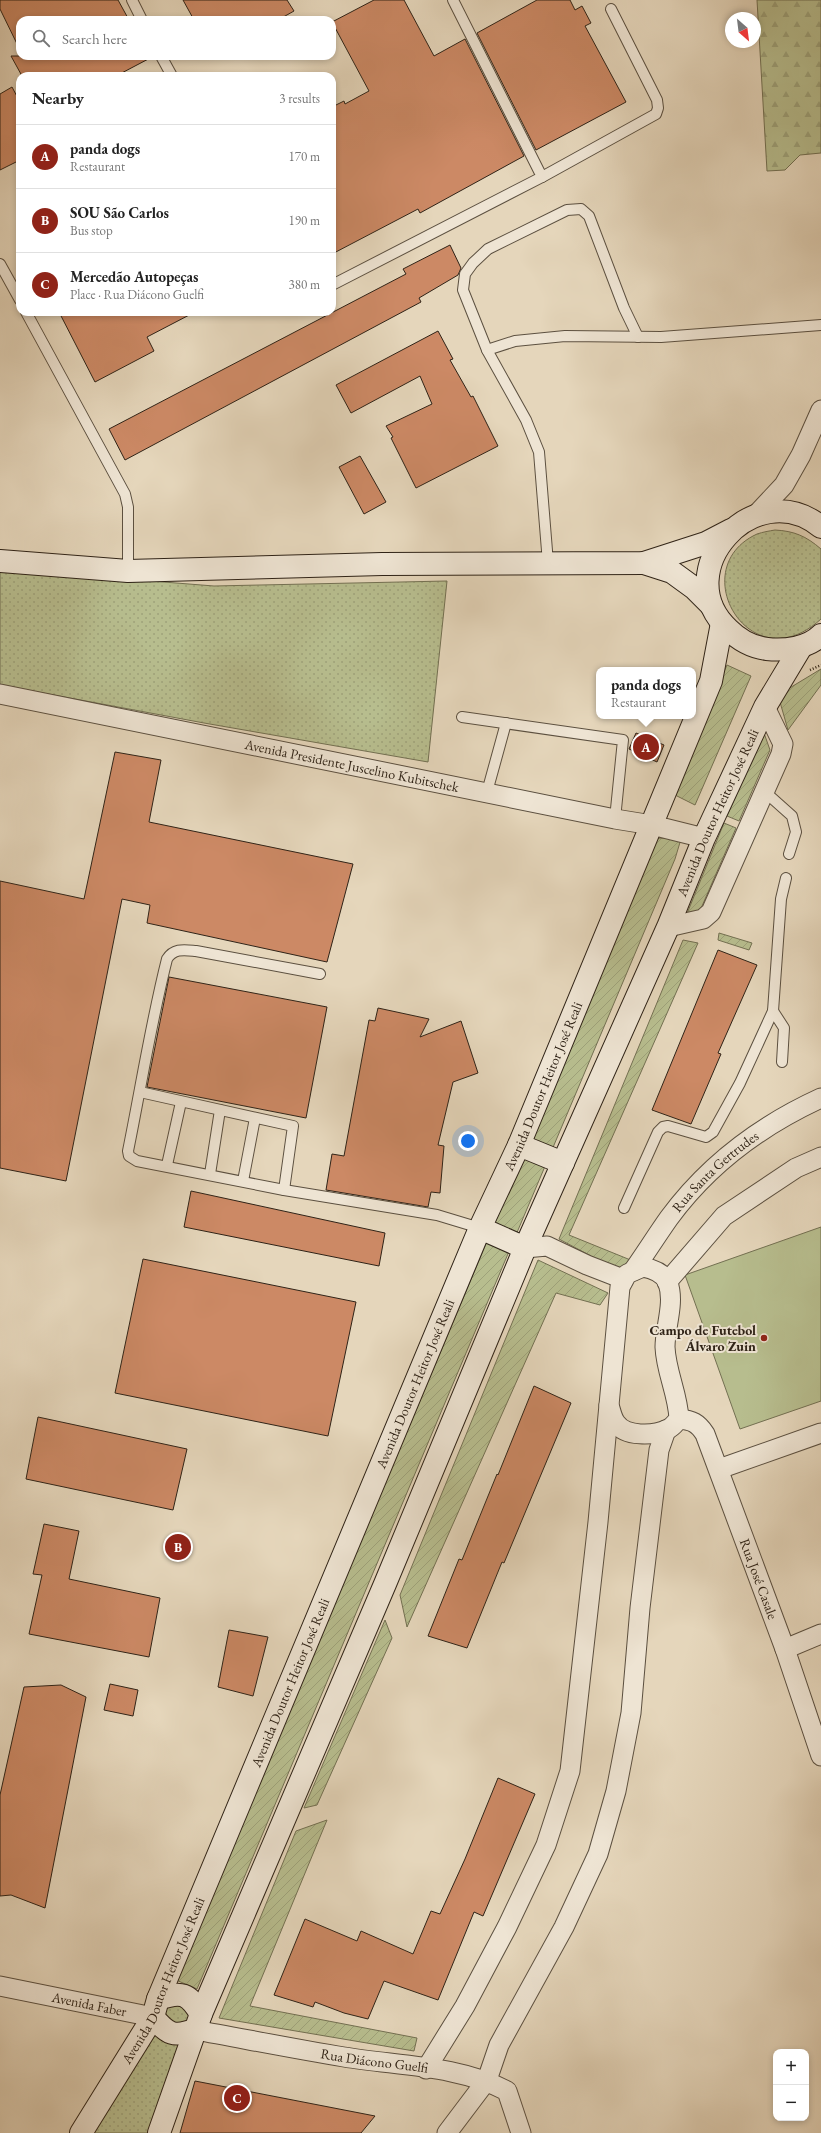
<!DOCTYPE html>
<html lang="en">
<head>
<meta charset="utf-8">
<style>
	:root { --surface:#fff; --page:#f6f6f6; --text:#222; --muted:#767676; --line:#e0e0e0; --accent:#8f2418 }
	body { margin:0; font-family:"EB Garamond",serif; background:var(--page); color:var(--text) }
	.controls { position:absolute; right:12px; bottom:12px; display:grid; overflow:hidden; border-radius:8px; box-shadow:0 2px 6px #0003 }
	.controls button { width:36px; height:36px; display:grid; place-items:center; padding:0; border:0; border-bottom:1px solid var(--line); background:var(--surface); color:var(--text); font:20px sans-serif }
	.compass { position:absolute; left:725px; top:12px; width:36px; height:36px; border-radius:50%; background:var(--surface); box-shadow:0 2px 6px #0003; rotate:152deg }
	.you { position:absolute; left:468px; top:1141px; width:14px; height:14px; margin:-10px; border:3px solid #fff; border-radius:50%; background:#1a73e8; box-shadow:0 0 0 6px #1a73e833 }
	.badge { display:grid; place-items:center; width:26px; height:26px; border-radius:50%; background:var(--accent); color:#fff; font-size:13px; font-weight:700 }
	.pin { position:absolute; translate:-50% -50%; border:2px solid #fff; box-shadow:0 1px 4px #0006 }
	.popup { position:absolute; left:596px; top:667px; width:100px; height:52px; box-sizing:border-box; display:grid; place-content:center; border-radius:8px; background:var(--surface); filter:drop-shadow(0 1px 3px #0005); font-size:13px; white-space:nowrap; color:var(--muted) }
	.popup b { font-size:15px; color:var(--text) }
	.popup::after { content:''; position:absolute; left:50%; top:100%; margin-left:-8px; border:8px solid transparent; border-top-color:var(--surface) }
	.list { margin:0; padding:0; list-style:none }
	h2 { display:flex; justify-content:space-between; align-items:center; height:52px; margin:0; padding:0 16px; font-size:17px }
	h2 small { font-size:13px; font-weight:400; color:var(--muted) }
	.list li { display:grid; grid-template-columns:26px 1fr auto; gap:12px; align-items:center; box-sizing:border-box; height:64px; padding:0 16px; border-top:1px solid var(--line) }
	.list b { display:block; font-size:15px; white-space:nowrap }
	.list p { margin:0; font-size:13px; white-space:nowrap; color:var(--muted) }
	.list em { font-size:13px; font-style:normal; color:var(--muted) }
	.icon { flex:none; width:22px; height:22px; fill:none; stroke:currentColor; stroke-width:2; stroke-linecap:round; stroke-linejoin:round }
	.map { position:relative; flex:none; width:821px; height:2133px; overflow:hidden }
	.search { position:absolute; background:var(--surface); box-shadow:0 2px 6px #0003; left:16px; top:16px; width:320px; height:44px; display:flex; align-items:center; gap:10px; box-sizing:border-box; padding:0 14px; border-radius:12px; color:var(--muted); font-size:15px }
	.panel { position:absolute; background:var(--surface); box-shadow:0 2px 6px #0003; left:16px; top:72px; width:320px; height:244px; border-radius:12px }
	.map>svg:first-child { display:block }
</style>
</head>
<body>
<div class="map">
<svg width="821" height="2133" viewBox="0 0 821 2133">
	<defs>
		<pattern id="grass-dots" width="8" height="8" patternUnits="userSpaceOnUse"><rect width="8" height="8" fill="#b7bd8e"/><path d="M2 2h.1M6 6h.1" fill="none" stroke="#9ea27a" stroke-width="1.8" stroke-linecap="round"/></pattern>
		<pattern id="forest-firs" width="22" height="20" patternUnits="userSpaceOnUse"><rect width="22" height="20" fill="#b7bd8e"/><path d="M5 1l3.5 6h-7zM16 11l3.5 6h-7z" fill="#9ea27a"/></pattern>
		<pattern id="garden-furrows" width="10" height="10" patternUnits="userSpaceOnUse"><rect width="10" height="10" fill="#b7bd8e"/><path d="M-1 1l2-2M0 10L10 0M9 11l2-2" fill="none" stroke="#9ea27a"/></pattern>
	</defs>
	<rect width="100%" height="100%" fill="#e5d6bb"/>
	<filter id="stains"><feTurbulence type="fractalNoise" baseFrequency=".005" numOctaves="4"/><feColorMatrix values="0 0 0 0 .2 0 0 0 0 .09 0 0 0 0 .02 0 0 0 .5 -.17"/></filter>
	<radialGradient id="worn" r=".72"><stop offset=".6" stop-color="#630" stop-opacity="0"/><stop offset="1" stop-color="#630" stop-opacity=".3"/></radialGradient>
	<g fill="url(#grass-dots)" stroke="#737052">
		<path d="M775,530c19,1 31,6 46,19v70c-71,65 -138,-51 -64,-85 6,-2 12,-3 18,-4z"/>
		<polygon points="0,569 214,586 447,581 428,762 204,723 0,685"/>
		<polygon points="182,2001 193,2020 167,2026 161,2005"/>
		<polygon points="153,2021 191,2034 158,2133 83,2133"/>
	</g>
	<polygon fill="url(#forest-firs)" stroke="#737052" points="757,0 821,0 821,153 800,155 785,170 767,171"/>
	<g fill="url(#garden-furrows)" stroke="#737052">
		<polygon points="727,665 751,676 695,805 671,793"/>
		<polygon points="821,669 821,685 788,730 778,695"/>
		<polygon points="764,733 770,750 739,821 727,816"/>
		<polygon points="724,823 736,828 699,913 686,916"/>
		<polygon points="657,838 681,839 675,859 197,1989 176,1980"/>
		<polygon points="719,933 752,943 749,950 718,940"/>
		<polygon points="683,940 698,943 569,1235 633,1261 621,1272 559,1239"/>
		<polygon points="538,1260 608,1293 600,1305 556,1293 407,1627 400,1595"/>
		<polygon points="385,1620 392,1638 317,1805 304,1808"/>
		<polygon points="327,1820 250,2006 417,2038 414,2051 219,2018 296,1831"/>
	</g>
	<polygon fill="#b7bd8e" stroke="#737052" points="821,1227 821,1401 740,1429 685,1275"/>
	<g fill="#cc8965" stroke="#2f2317">
		<polygon points="0,0 118,0 129,20 20,20 20,50 0,9"/>
		<polygon points="183,0 287,0 294,11 278,20 194,20"/>
		<polygon points="374,0 404,0 434,56 465,39 524,156 420,213 418,209 332,254 332,107 344,101 345,104 369,91 332,22"/>
		<polygon points="537,0 570,0 575,10 582,6 591,23 585,26 626,102 536,150 477,33"/>
		<polygon points="11,56 154,56 116,76 22,76"/>
		<polygon points="12,87 20,102 20,160 0,170 0,94"/>
		<polygon points="450,245 461,268 458,275 419,298 421,302 125,460 109,429 406,274 403,269"/>
		<polygon points="59,312 195,312 147,337 154,351 95,382"/>
		<polygon points="438,331 453,359 450,360 471,397 473,396 498,446 416,488 391,438 393,437 386,426 432,404 420,376 351,413 336,385"/>
		<polygon points="360,456 386,502 364,514 339,467"/>
		<polygon points="636,733 664,745 657,762 629,749"/>
		<polygon points="115,752 161,760 149,822 353,864 327,962 147,923 150,905 122,899 66,1181 0,1168 0,881 84,899"/>
		<polygon points="718,950 757,965 718,1053 721,1054 691,1124 652,1110"/>
		<polygon points="169,977 327,1007 306,1118 147,1087"/>
		<polygon points="378,1008 429,1019 420,1037 461,1021 478,1073 453,1082 438,1145 444,1146 440,1193 431,1192 428,1207 326,1190 332,1154 344,1156 369,1020 375,1021"/>
		<polygon points="191,1191 385,1233 379,1266 184,1227"/>
		<polygon points="143,1259 356,1302 328,1436 115,1393"/>
		<polygon points="534,1386 571,1403 504,1563 502,1562 467,1648 428,1636 459,1559 462,1560 497,1474 498,1475"/>
		<polygon points="38,1417 187,1449 173,1510 26,1479"/>
		<polygon points="44,1524 79,1531 69,1579 160,1598 149,1657 29,1634 42,1575 33,1574"/>
		<polygon points="229,1630 268,1637 253,1696 218,1687"/>
		<polygon points="110,1684 138,1690 133,1716 104,1710"/>
		<polygon points="61,1685 86,1697 45,1908 11,1895 0,1896 0,1795 24,1687"/>
		<polygon points="498,1778 535,1794 483,1916 474,1912 438,2000 384,1981 368,2019 344,2013 315,2002 313,2007 274,1995 305,1919 357,1941 361,1931 413,1954 431,1911 440,1914 465,1859"/>
		<polygon points="195,2081 375,2116 361,2133 180,2133"/>
	</g>
	<g fill="none" stroke-linecap="round" stroke-linejoin="round">
		<defs>
			<g id="service">
				<polyline points="132,0 142,20"/>
				<polyline points="161,56 172,76"/>
				<polyline points="542,177 656,114 658,108 657,100 611,9"/>
				<polyline points="0,264 20,300"/>
				<polyline points="332,285 542,177 453,0"/>
				<polyline points="26,312 125,494 128,507 128,571"/>
				<polyline points="487,350 515,341 565,336 661,337 821,325"/>
				<polyline points="548,563 539,452 526,420 487,350 463,290 465,274 473,263 488,249 567,210 581,209 589,216 624,308 638,337"/>
				<polyline points="462,717 623,740 615,819"/>
				<polyline points="764,791 792,816 796,832 789,854"/>
				<polyline points="487,792 506,723"/>
				<path d="M320,974l-124,-23c-12,-1 -22,-3 -29,8 -16,63 -26,128 -39,192l1,5 8,5 147,29 153,25 43,13"/>
				<polyline points="773,1011 784,1028 782,1062"/>
				<polyline points="140,1092 293,1126 284,1190"/>
				<polyline points="167,1165 181,1102"/>
				<polyline points="210,1174 220,1110"/>
				<polyline points="243,1181 255,1118"/>
				<polyline points="624,1208 658,1132 663,1127 668,1126 706,1137 713,1132 740,1083 773,1011 781,899 786,878"/>
			</g>
			<g id="minor">
				<polyline points="755,516 784,485 801,455 821,410"/>
				<path id="s1" d="M0,694l615,125 37,6 52,13"/>
				<polyline points="668,927 703,919 711,912 781,754 783,744 765,707"/>
				<polyline points="525,1248 547,1246 587,1265 623,1279"/>
				<path d="M643,1267c10,2 21,6 25,16 7,20 -3,44 -3,64 1,25 13,47 14,72 -4,4 -6,8 -11,10 -14,7 -43,8 -52,-6 -4,-5 -5,-12 -7,-18l11,-118 7,-13z"/>
				<path id="s2" d="M633,1271c12,-17 24,-36 36,-53 39,-53 93,-93 152,-120"/>
				<polyline points="667,1282 724,1216 796,1168 821,1157"/>
				<path id="s3" d="M679,1419c13,1 19,4 26,15l80,215 36,107"/>
				<polyline points="719,1469 821,1433"/>
				<polyline points="785,1649 821,1634"/>
				<path id="s4" d="M0,1986l153,31"/>
				<path id="s5" d="M195,2030c50,9 100,19 149,27 54,9 114,8 163,34l14,42"/>
				<polyline points="426,2069 465,2006 507,1927 546,1845 570,1771 598,1522 609,1405"/>
				<polyline points="447,2133 487,2080 499,2045 564,1927 598,1854 616,1791 631,1713 640,1608 659,1450 666,1430"/>
			</g>
			<g id="secondary">
				<path d="M821,527c-66,-54 -154,44 -93,102 11,11 23,18 39,20 18,2 41,-1 54,-14"/>
				<polyline points="0,561 128,571 382,564 644,563 706,543 731,530"/>
				<polyline points="644,563 672,572 694,588 711,605"/>
				<polyline points="519,1145 563,1163"/>
				<polyline points="480,1228 525,1248"/>
				<path d="M158,1999c24,-8 30,-6 43,15"/>
				<path d="M153,2017c15,18 21,20 42,13"/>
				<path id="s6" d="M81,2133l72,-116 5,-18 322,-771 39,-83 192,-464 11,-58"/>
				<path id="s7" d="M159,2133l42,-119 184,-430 140,-336 143,-321 36,-89 61,-131 36,-60"/>
			</g>
		</defs>
		<use href="#service" stroke="#5c5040" stroke-width="12"/>
		<use href="#minor" stroke="#5c5040" stroke-width="21"/>
		<use href="#secondary" stroke="#2f2317" stroke-width="24"/>
		<polyline stroke="#2f2317" stroke-width="2.5" stroke-dasharray="1 2" stroke-linecap="butt" points="810,670 821,665"/>
		<use href="#service" stroke="#eee4d3" stroke-width="10"/>
		<use href="#minor" stroke="#eee4d3" stroke-width="19"/>
		<use href="#secondary" stroke="#eee4d3" stroke-width="22"/>
	</g>
	<circle fill="#8f2418" stroke="#eee4d3" stroke-width="1.5" cx="764" cy="1338" r="4"/>
	<g text-anchor="middle" dominant-baseline="central" stroke-width="4" stroke-linejoin="round" paint-order="stroke">
		<g font-size="14" fill="#2f2317" stroke="#eee4d3">
			<text stroke="none"><textPath href="#s1" startOffset="359">Avenida Presidente Juscelino Kubitschek</textPath></text>
			<text stroke="none"><textPath href="#s7" startOffset="1434">Avenida Doutor Heitor José Reali</textPath></text>
			<text stroke="none"><textPath href="#s6" startOffset="1146">Avenida Doutor Heitor José Reali</textPath></text>
			<text stroke="none"><textPath href="#s2" startOffset="130">Rua Santa Gertrudes</textPath></text>
			<text stroke="none"><textPath href="#s6" startOffset="822">Avenida Doutor Heitor José Reali</textPath></text>
			<text stroke="none"><textPath href="#s3" startOffset="186">Rua José Casale</textPath></text>
			<text stroke="none"><textPath href="#s6" startOffset="498">Avenida Doutor Heitor José Reali</textPath></text>
			<text stroke="none"><textPath href="#s6" startOffset="174">Avenida Doutor Heitor José Reali</textPath></text>
			<text stroke="none"><textPath href="#s4" startOffset="91">Avenida Faber</textPath></text>
			<text stroke="none"><textPath href="#s5" startOffset="182">Rua Diácono Guelfi</textPath></text>
		</g>
		<g font-size="14" font-weight="bold" fill="#2f2317" stroke="#eee4d3" text-anchor="end">
			<text x="756" y="1330">Campo de Futebol<tspan x="756" dy="16">Álvaro Zuin</tspan></text>
		</g>
	</g>
	<rect width="100%" height="100%" filter="url(#stains)"/>
	<rect width="100%" height="100%" fill="url(#worn)"/>
</svg>
<div class="controls">
<button>+</button>
<button>−</button>
</div>
<svg class="compass" viewBox="-18 -18 36 36"><path d="M0-13l5 13h-10z" fill="#e53935"/><path d="M0 13l5-13h-10z" fill="#767676"/></svg>
<div class="you"></div>
<div class="pin badge" style="left:646px;top:747px">A</div>
<div class="popup"><b>panda dogs</b>Restaurant</div>
<div class="pin badge" style="left:178px;top:1547px">B</div>
<div class="pin badge" style="left:237px;top:2098px">C</div>
<div class="search"><svg class="icon" aria-label="search" viewBox="0 0 24 24"><circle cx="10" cy="10" r="6"/><path d="M15 15l6 6"/></svg>Search here</div>
<section class="panel">
<h2>Nearby<small>3 results</small></h2>
<ul class="list">
<li><span class="badge">A</span><div><b>panda dogs</b><p>Restaurant</p></div><em>170 m</em></li>
<li><span class="badge">B</span><div><b>SOU São Carlos</b><p>Bus stop</p></div><em>190 m</em></li>
<li><span class="badge">C</span><div><b>Mercedão Autopeças</b><p>Place · Rua Diácono Guelfi</p></div><em>380 m</em></li>
</ul>
</section>
</div>
</body>
</html>
